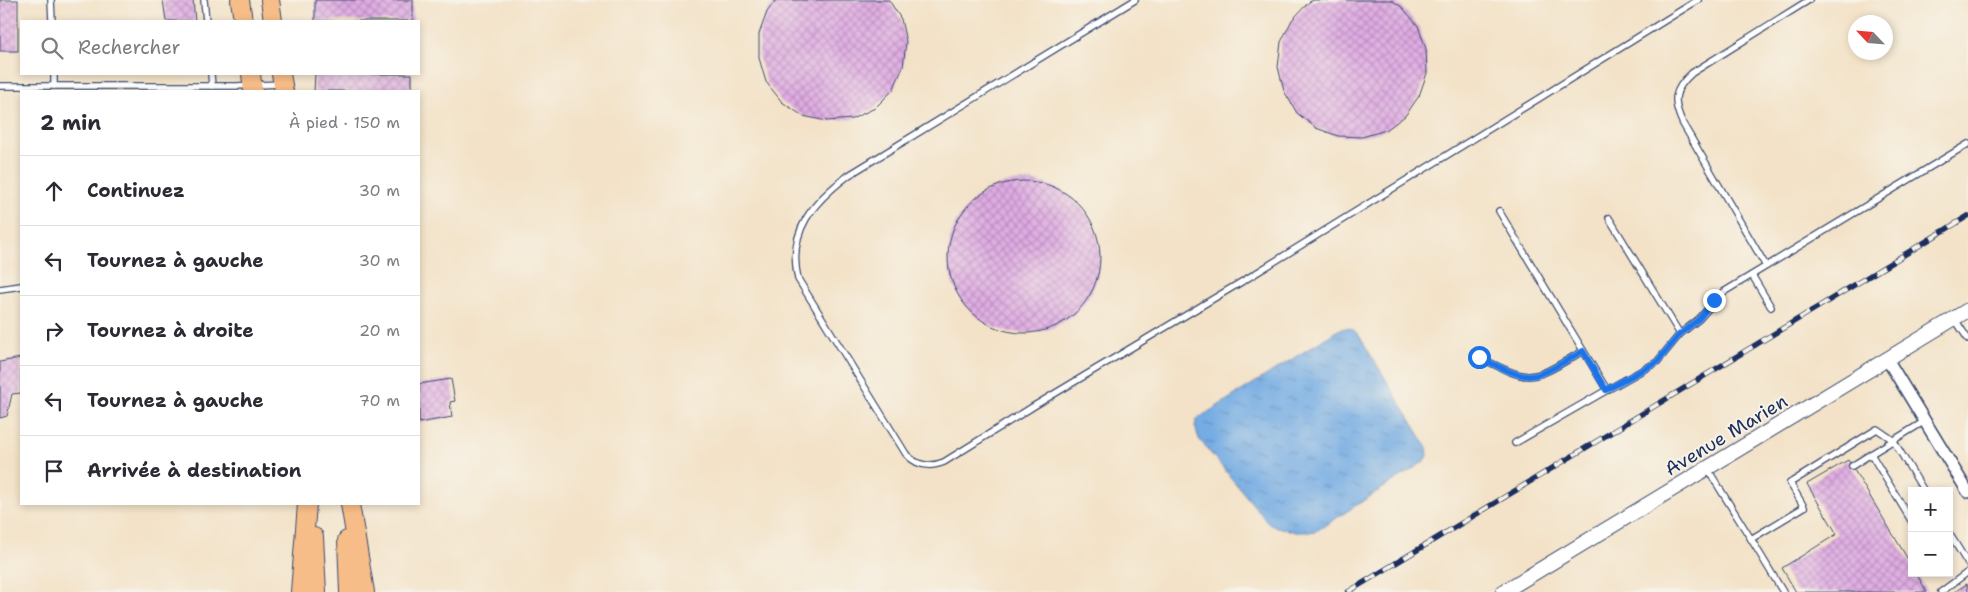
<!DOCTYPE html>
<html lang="fr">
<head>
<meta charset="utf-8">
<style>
	:root { --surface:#fff; --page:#f2f2f3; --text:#2b2b33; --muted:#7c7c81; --line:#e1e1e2 }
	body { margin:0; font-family:"Shantell Sans",sans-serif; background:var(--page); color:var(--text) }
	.controls { position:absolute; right:15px; bottom:15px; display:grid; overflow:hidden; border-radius:0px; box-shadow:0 2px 8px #0003 }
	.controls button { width:45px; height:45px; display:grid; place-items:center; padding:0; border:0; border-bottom:1px solid var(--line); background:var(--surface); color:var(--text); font:25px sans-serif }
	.compass { position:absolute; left:1848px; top:15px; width:45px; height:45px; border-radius:50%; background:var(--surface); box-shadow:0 2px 8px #0003; rotate:296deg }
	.stop { position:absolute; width:15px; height:15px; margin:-11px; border:4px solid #1a73e8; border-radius:50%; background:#fff }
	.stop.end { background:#1a73e8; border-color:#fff; box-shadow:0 1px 5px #0008 }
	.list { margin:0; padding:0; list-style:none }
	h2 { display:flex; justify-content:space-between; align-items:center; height:65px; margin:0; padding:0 20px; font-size:21px }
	h2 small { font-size:16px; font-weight:400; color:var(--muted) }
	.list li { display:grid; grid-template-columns:32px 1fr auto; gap:15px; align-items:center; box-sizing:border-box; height:70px; padding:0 20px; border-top:1px solid var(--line) }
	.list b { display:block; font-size:19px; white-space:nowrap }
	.list em { font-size:16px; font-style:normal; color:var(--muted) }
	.icon { flex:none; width:28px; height:28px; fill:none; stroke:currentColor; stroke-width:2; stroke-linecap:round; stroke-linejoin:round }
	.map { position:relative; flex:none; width:1968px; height:592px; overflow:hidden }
	.search { position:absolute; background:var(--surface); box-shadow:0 2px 8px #0003; left:20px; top:20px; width:400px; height:55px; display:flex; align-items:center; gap:12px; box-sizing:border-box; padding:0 18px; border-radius:0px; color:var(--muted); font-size:19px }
	.panel { position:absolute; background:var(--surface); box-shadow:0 2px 8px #0003; left:20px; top:90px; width:400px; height:415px; border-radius:0px }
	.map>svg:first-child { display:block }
</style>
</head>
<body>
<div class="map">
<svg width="1968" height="592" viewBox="0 0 1968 592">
	<defs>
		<pattern id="water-ripples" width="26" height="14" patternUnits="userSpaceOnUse" patternTransform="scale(1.25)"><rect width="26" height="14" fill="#74ace3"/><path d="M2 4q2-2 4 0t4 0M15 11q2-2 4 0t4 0" fill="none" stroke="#5e8cbb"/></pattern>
		<pattern id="building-cross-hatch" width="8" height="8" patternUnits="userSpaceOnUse" patternTransform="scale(1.25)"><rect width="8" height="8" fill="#e0ace3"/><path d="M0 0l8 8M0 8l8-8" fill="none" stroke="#b58cbb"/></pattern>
	</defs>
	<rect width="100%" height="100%" fill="#f7f3e8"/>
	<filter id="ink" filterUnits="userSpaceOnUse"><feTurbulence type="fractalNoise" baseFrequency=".02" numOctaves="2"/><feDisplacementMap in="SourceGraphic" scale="10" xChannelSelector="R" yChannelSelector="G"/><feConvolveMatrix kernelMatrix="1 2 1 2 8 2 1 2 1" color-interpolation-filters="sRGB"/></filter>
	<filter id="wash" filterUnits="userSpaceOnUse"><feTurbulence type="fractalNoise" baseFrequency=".0096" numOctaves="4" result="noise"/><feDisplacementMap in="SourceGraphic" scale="20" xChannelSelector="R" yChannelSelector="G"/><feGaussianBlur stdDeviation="1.12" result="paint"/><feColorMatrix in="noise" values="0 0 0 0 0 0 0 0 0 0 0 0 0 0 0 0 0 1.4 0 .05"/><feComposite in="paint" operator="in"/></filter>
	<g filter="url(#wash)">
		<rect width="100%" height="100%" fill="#f3e2c7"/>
		<polygon fill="url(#water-ripples)" stroke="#486ea0" points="1347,328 1353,330 1358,334 1427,447 1428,454 1425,461 1318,530 1310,532 1296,532 1270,525 1199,439 1195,426 1197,419 1340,329"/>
		<g id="blocks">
			<g fill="url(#building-cross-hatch)">
				<rect x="0" y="0" width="18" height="51"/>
				<polygon points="163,0 193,0 195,21 166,21"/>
				<rect x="315" y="0" width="98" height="21"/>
				<polygon points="776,0 889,0 901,19 906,42 903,67 893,90 875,108 852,119 827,121 803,116 782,102 766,82 759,58 759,34 767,12"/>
				<polygon points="1314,0 1391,0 1402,7 1418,26 1426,49 1427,73 1419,96 1405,116 1386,130 1362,137 1338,136 1316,128 1297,113 1284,91 1278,67 1281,42 1292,20 1309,2"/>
				<polygon points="315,74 412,74 412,91 314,91"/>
				<circle cx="1024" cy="257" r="76"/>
				<polygon points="21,358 21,393 12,394 7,416 0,418 0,362"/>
				<polygon points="451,379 455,401 450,402 452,417 419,423 419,384"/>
				<polygon points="1848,460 1912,566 1912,573 1916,573 1927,592 1796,592 1782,568 1837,534 1807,484"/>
				<polygon points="1967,584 1968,592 1954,592"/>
			</g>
		</g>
	</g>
	<g filter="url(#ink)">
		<use href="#blocks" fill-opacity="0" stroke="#3b4a6e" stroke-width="1"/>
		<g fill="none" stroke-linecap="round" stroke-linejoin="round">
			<defs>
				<g id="service">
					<polyline points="51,0 52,21"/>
					<polyline points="204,0 206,21"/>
					<path d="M1135,0l-286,175c-36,27 -62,56 -51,104l108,175c11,12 23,14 38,8l90,-56 214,-128 450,-278"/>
					<polyline points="54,74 54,86"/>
					<polyline points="211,74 212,86"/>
					<polyline points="0,86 236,86 280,84"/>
					<polyline points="1499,211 1607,390 1657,362 1680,334 1609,218"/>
					<path d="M1766,266l-83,-142c-11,-23 -10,-34 9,-51l117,-73"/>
					<polyline points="1752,275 1771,307"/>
					<polyline points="0,289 21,286"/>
					<polyline points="1954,318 1968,339"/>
					<polyline points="1680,334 1699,319 1722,293 1968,144"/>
					<path d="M1479,357c55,28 52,24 104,-6"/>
					<polyline points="1515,443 1607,390"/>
					<polyline points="1852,466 1871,454"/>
					<polyline points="1707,468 1751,539 1804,507 1790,483 1877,429 1893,440 1924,491"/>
					<polyline points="1912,522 1871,454 1925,421"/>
					<polyline points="1949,533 1968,564"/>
					<polyline points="1751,539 1783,592"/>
					<polyline points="1941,592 1968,572"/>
				</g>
				<polyline id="minor" points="1887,359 1968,492"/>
				<polyline id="tertiary" points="1503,592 1968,310"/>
				<g id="primary">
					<polyline points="240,0 243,21"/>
					<polyline points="270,0 273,21"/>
					<polyline points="251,74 253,91"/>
					<polyline points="281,74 284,91"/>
					<polyline points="350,504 365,592"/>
					<polyline points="314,537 317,592"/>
					<polyline points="347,540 349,592"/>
					<polyline points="300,592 307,504"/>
				</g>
			</defs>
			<use href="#service" stroke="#3b4a6e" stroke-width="8"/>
			<use href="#minor" stroke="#3b4a6e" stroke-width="14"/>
			<use href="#tertiary" stroke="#3b4a6e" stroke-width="16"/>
			<use href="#primary" stroke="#3b4a6e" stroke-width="20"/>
			<polyline stroke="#3b4a6e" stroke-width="2.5" stroke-dasharray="4 4" stroke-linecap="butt" points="1917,575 1919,573"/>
			<use href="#service" stroke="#fff" stroke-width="5.5"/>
			<use href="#minor" stroke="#fff" stroke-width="11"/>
			<use href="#tertiary" stroke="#fff" stroke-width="14"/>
			<use href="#primary" stroke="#f7bd88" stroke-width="18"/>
			<defs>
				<polyline id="rail" points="1348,592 1968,216"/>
			</defs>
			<use href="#rail" stroke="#1b2f5e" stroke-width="5.5"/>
			<use href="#rail" stroke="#f7f3e8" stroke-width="4" stroke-dasharray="11" stroke-linecap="butt"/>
		</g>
	</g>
	<g fill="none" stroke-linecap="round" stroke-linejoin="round" filter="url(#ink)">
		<path stroke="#1a73e8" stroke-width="6" d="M1479,357c55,28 52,24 104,-6l23,39 51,-28 23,-28 19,-15 15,-19"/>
	</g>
	<g text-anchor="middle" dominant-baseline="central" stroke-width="4" stroke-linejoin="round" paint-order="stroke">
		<g font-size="19" fill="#1b2f5e" stroke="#f7f3e8">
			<text transform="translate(1726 435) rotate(-31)">Avenue Marien</text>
		</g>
	</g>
</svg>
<div class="controls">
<button>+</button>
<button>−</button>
</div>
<svg class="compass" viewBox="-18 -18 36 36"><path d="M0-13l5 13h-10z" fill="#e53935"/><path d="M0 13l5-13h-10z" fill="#7c7c81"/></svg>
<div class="stop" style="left:1479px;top:357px"></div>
<div class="stop end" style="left:1714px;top:300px"></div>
<div class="search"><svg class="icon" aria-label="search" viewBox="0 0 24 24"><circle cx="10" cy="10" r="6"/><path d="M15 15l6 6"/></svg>Rechercher</div>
<section class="panel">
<h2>2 min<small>À pied · 150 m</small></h2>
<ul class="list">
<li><svg class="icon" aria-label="ahead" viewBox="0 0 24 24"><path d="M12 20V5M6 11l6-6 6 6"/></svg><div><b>Continuez</b></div><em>30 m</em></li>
<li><svg class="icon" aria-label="left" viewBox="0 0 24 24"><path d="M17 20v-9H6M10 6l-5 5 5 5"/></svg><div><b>Tournez à gauche</b></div><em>30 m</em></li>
<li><svg class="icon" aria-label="right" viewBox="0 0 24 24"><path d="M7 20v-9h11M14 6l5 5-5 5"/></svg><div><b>Tournez à droite</b></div><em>20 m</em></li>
<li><svg class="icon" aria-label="left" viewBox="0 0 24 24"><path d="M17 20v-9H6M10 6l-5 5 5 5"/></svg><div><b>Tournez à gauche</b></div><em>70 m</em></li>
<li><svg class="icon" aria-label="arrive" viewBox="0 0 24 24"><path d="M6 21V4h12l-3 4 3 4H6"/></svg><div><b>Arrivée à destination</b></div></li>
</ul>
</section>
</div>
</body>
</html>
